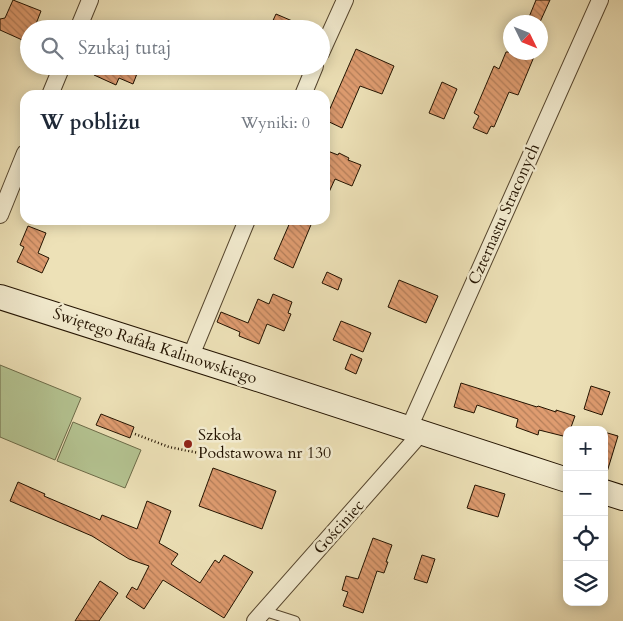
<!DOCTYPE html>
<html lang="pl">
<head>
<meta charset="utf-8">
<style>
	:root { --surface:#fff; --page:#f2f2f3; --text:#1f2937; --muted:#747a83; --line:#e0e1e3 }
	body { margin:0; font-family:Cardo,serif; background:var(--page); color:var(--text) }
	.controls { position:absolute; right:15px; bottom:15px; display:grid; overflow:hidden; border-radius:10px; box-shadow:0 2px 12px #0003 }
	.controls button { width:45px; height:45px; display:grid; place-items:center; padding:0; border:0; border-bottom:1px solid var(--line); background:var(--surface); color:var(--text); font:25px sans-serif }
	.compass { position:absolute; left:503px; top:15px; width:45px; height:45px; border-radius:50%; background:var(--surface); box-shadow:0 2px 12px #0003; rotate:133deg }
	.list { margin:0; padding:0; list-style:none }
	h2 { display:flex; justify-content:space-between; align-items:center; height:65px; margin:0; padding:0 20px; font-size:21px }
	h2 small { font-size:16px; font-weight:400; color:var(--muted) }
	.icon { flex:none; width:28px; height:28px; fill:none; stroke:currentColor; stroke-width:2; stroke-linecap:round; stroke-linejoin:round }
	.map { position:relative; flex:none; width:623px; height:621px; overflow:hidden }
	.search { position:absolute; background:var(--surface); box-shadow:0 2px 12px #0003; left:20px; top:20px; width:310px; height:55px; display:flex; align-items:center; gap:12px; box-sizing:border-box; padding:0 18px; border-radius:28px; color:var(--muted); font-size:19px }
	.panel { position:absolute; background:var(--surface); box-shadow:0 2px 12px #0003; left:20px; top:90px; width:310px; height:135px; border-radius:15px }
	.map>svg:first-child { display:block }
</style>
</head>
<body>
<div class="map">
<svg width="623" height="621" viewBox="0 0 623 621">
	<defs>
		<pattern id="building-back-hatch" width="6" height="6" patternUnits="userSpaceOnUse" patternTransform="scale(1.25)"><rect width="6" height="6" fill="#df9c70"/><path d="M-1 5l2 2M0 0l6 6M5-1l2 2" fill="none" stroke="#b47e5a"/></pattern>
	</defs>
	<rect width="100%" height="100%" fill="#ede1b7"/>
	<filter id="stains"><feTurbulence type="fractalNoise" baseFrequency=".004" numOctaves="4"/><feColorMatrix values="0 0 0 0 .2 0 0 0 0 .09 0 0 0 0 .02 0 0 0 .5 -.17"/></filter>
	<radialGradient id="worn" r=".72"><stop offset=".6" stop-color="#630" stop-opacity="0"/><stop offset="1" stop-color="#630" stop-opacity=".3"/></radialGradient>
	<g fill="#b4c391" stroke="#6c6b48">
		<polygon points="0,365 81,398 55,460 0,437"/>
		<polygon points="73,422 141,450 125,488 57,461"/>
	</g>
	<g fill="url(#building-back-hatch)" stroke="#231300">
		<polygon points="13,0 41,11 34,29 29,29 29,43 0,30 0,19 5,18"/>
		<polygon points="536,0 550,0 540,22 527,22"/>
		<polygon points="276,14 311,29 269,29"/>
		<polygon points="356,49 394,66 382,94 360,86 342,128 325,120"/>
		<polygon points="506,52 536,52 518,95 509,92 494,127 491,126 487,134 473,128 479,116 474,113 494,66 499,69"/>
		<polygon points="91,66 140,66 133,84 119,78 116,85 94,75 97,69"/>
		<polygon points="442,82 457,89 444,119 429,113"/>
		<polygon points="325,150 338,155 339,153 349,158 348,160 361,165 352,186 335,179 325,201"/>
		<polygon points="291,220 313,220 293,268 274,259"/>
		<polygon points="28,226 46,233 38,253 49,258 42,273 17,262 24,247 20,245"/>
		<polygon points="327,272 342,279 338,290 322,283"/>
		<polygon points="399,280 438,296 426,323 388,307"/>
		<polygon points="273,294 292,302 288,313 291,314 284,331 267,324 259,344 239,336 240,332 217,322 221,312 248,323 258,299 269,304"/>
		<polygon points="341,321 371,333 363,352 333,340"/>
		<polygon points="351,354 362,359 356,374 345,369"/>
		<polygon points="461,383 537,407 538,406 556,412 556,410 575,416 570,430 567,430 567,437 539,430 538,435 516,427 518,419 477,405 474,413 454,407"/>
		<polygon points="591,386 610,392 602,415 584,409"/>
		<polygon points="101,414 134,427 130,438 96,425"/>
		<polygon points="604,432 618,436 607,472 604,471"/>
		<polygon points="213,468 276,491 262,529 199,506"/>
		<polygon points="18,482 45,494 44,496 100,520 102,515 137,529 147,501 171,511 159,543 178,554 171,564 200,583 215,560 219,563 224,555 253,572 224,618 163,580 144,609 126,597 132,587 137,590 149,566 129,559 92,536 10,501"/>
		<polygon points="475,485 505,494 498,517 467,508"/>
		<polygon points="373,538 392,545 386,562 388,562 384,573 377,571 363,613 343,606 348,592 342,590 346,576 358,579"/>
		<polygon points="422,555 435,559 427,583 414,579"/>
		<polygon points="100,581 118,593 99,621 75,621"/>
	</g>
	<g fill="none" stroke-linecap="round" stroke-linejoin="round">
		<defs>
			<polyline id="lane" points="264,611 295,621"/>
			<g id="street">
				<polyline points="78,29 90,0"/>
				<polyline points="321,53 345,0"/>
				<polyline points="50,95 62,66"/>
				<polyline points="303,95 315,66"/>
				<polyline points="0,215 25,153"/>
				<polyline points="190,358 247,220"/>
				<polyline points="409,428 600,0"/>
				<polyline points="255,621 422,432"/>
			</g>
			<g id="secondary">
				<polyline points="0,297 242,374 567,480"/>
				<polyline points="604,492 623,498"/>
			</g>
		</defs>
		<use href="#lane" stroke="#56462e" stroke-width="11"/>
		<use href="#street" stroke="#56462e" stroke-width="18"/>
		<use href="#secondary" stroke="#231300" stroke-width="26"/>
		<polyline stroke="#231300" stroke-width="2.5" stroke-dasharray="1 2.5" stroke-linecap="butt" points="135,434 169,447 214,456"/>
		<use href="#lane" stroke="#f3ecd0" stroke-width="9"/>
		<use href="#street" stroke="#f3ecd0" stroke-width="16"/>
		<use href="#secondary" stroke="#f3ecd0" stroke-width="24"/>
	</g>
	<circle fill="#8f2418" stroke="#f3ecd0" stroke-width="2" cx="188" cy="444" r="5"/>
	<g text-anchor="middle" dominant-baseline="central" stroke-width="5" stroke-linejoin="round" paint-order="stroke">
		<g font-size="16" fill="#231300" stroke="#f3ecd0">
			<text transform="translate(504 214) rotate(-66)">Czternastu Straconych</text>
			<text transform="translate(155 346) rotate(18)">Świętego Rafała Kalinowskiego</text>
			<text transform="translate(339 527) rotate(-48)">Gościniec</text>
		</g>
		<g font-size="16" fill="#231300" stroke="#f3ecd0" text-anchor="start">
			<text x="198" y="435">Szkoła<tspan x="198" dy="18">Podstawowa nr 130</tspan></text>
		</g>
	</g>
	<rect width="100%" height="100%" filter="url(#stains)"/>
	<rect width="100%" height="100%" fill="url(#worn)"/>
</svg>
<div class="controls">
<button>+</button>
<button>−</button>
<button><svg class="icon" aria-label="locate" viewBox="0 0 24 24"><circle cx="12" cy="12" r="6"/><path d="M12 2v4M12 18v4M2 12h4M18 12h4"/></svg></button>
<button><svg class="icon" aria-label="layers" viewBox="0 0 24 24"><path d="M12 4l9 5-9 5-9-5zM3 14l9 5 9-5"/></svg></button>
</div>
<svg class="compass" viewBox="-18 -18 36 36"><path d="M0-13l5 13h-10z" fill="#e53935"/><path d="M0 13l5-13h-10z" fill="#747a83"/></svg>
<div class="search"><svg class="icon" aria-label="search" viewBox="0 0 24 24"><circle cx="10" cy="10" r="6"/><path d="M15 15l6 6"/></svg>Szukaj tutaj</div>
<section class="panel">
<h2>W pobliżu<small>Wyniki: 0</small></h2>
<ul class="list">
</ul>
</section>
</div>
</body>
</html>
